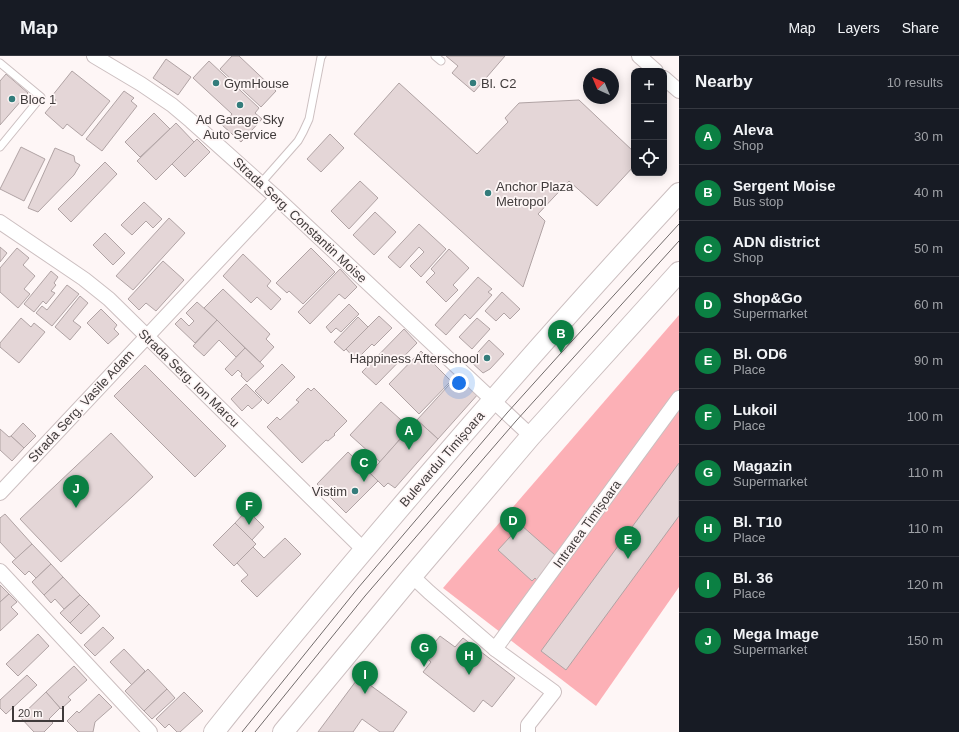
<!DOCTYPE html>
<html lang="en">
<head>
<meta charset="utf-8">
<style>
	:root { --surface:#171b24; --page:#20242c; --text:#f1f3f6; --muted:#9ea1a6; --line:#363941; --accent:#0b8043 }
	body { margin:0; font-family:Helvetica,sans-serif; background:var(--page); color:var(--text) }
	.controls { position:absolute; right:12px; top:12px; display:grid; overflow:hidden; border-radius:8px; box-shadow:0 2px 10px #0003 }
	.controls button { width:36px; height:36px; display:grid; place-items:center; padding:0; border:0; border-bottom:1px solid var(--line); background:var(--surface); color:var(--text); font:20px sans-serif }
	.compass { position:absolute; left:583px; top:12px; width:36px; height:36px; border-radius:50%; background:var(--surface); box-shadow:0 2px 10px #0003; rotate:316deg }
	.scale { position:absolute; left:12px; bottom:10px; width:52px; box-sizing:border-box; padding-left:4px; border:2px solid #403b3b; border-top:0; font-size:11px; line-height:14px; white-space:nowrap; color:#403b3b; -webkit-text-stroke:3px #fef6f6; paint-order:stroke }
	.you { position:absolute; left:459px; top:327px; width:14px; height:14px; margin:-10px; border:3px solid #fff; border-radius:50%; background:#1a73e8; box-shadow:0 0 0 6px #1a73e833 }
	.badge { display:grid; place-items:center; width:26px; height:26px; border-radius:50%; background:var(--accent); color:#fff; font-size:13px; font-weight:700 }
	.pin { position:absolute; translate:-50% -33px; filter:drop-shadow(0 1px 2px #0008) }
	.pin::after { content:''; position:absolute; top:21px; width:14px; height:12px; background:inherit; clip-path:polygon(0 0,100% 0,50% 100%) }
	.list { margin:0; padding:0; list-style:none }
	h2 { display:flex; justify-content:space-between; align-items:center; height:52px; margin:0; padding:0 16px; font-size:17px }
	h2 small { font-size:13px; font-weight:400; color:var(--muted) }
	.list li { display:grid; grid-template-columns:26px 1fr auto; gap:12px; align-items:center; box-sizing:border-box; height:56px; padding:0 16px; border-top:1px solid var(--line) }
	.list b { display:block; font-size:15px; white-space:nowrap }
	.list p { margin:0; font-size:13px; white-space:nowrap; color:var(--muted) }
	.list em { font-size:13px; font-style:normal; color:var(--muted) }
	.icon { flex:none; width:22px; height:22px; fill:none; stroke:currentColor; stroke-width:2; stroke-linecap:round; stroke-linejoin:round }
	.map { position:relative; flex:none; width:679px; height:676px; overflow:hidden }
	header { display:flex; align-items:center; gap:24px; box-sizing:border-box; height:56px; padding:0 20px; background:var(--surface); border-bottom:1px solid var(--line) }
	header strong { font-size:19px }
	nav { display:flex; gap:22px; margin-inline-start:auto; font-size:14px }
	main { display:flex }
	aside { flex:1; background:var(--surface) }
	.map>svg:first-child { display:block }
</style>
</head>
<body>
<header>
<strong>Map</strong>
<nav><a>Map</a><a>Layers</a><a>Share</a></nav>
</header>
<main>
<div class="map">
<svg width="679" height="676" viewBox="0 0 679 676">
	<rect width="100%" height="100%" fill="#fef6f6"/>
	<polygon fill="#fcb0b6" points="679,259 679,531 596,650 443,532"/>
	<g fill="#e4d6d7" stroke="#b0a3a4">
		<polygon points="232,0 239,0 276,35 261,51 220,13"/>
		<polygon points="446,0 505,0 474,36 452,17 458,10"/>
		<polygon points="166,3 191,21 178,39 153,22"/>
		<polygon points="209,5 259,52 255,57 262,63 241,86 222,69 232,58 193,22"/>
		<polygon points="72,15 110,45 82,80 67,68 63,73 45,57 56,44 52,40"/>
		<polygon points="6,18 28,37 0,69 0,25"/>
		<polygon points="399,27 477,98 508,66 505,62 519,47 579,44 634,96 634,110 597,150 569,125 538,158 545,165 523,231 354,78"/>
		<polygon points="124,35 134,42 131,45 137,50 102,95 86,83"/>
		<polygon points="154,57 170,73 140,101 125,86"/>
		<polygon points="176,67 194,86 156,124 137,105"/>
		<polygon points="330,78 344,92 321,116 307,103"/>
		<polygon points="197,83 210,96 185,121 172,108"/>
		<polygon points="21,91 45,103 24,145 0,133"/>
		<polygon points="55,92 74,100 75,106 80,109 74,119 38,156 28,152"/>
		<polygon points="105,106 117,118 71,166 58,153"/>
		<polygon points="360,125 378,142 349,173 331,155"/>
		<polygon points="144,146 162,163 153,172 146,165 132,179 121,169"/>
		<polygon points="375,156 396,176 374,199 353,179"/>
		<polygon points="169,162 185,177 133,234 116,220"/>
		<polygon points="419,168 446,193 421,221 410,210 424,196 419,191 400,212 388,201"/>
		<polygon points="105,177 125,197 113,209 93,189"/>
		<polygon points="0,191 7,197 0,206"/>
		<polygon points="17,192 29,202 23,209 35,220 24,233 30,238 18,252 0,236 0,212"/>
		<polygon points="311,192 335,216 303,248 289,235 287,237 276,227"/>
		<polygon points="449,193 469,212 453,229 458,234 446,246 426,226 435,217 431,213"/>
		<polygon points="243,198 271,225 267,230 281,243 271,254 257,241 251,247 223,220"/>
		<polygon points="163,205 184,224 156,255 146,247 139,254 128,243"/>
		<polygon points="340,213 357,231 345,243 339,238 310,268 298,256"/>
		<polygon points="51,215 58,221 54,227 56,229 51,235 55,237 46,248 43,245 34,256 24,248"/>
		<polygon points="478,221 492,233 488,236 492,239 470,263 465,258 446,279 435,269"/>
		<polygon points="67,229 79,238 52,270 36,257 42,250 47,254"/>
		<polygon points="223,233 270,278 266,283 274,291 260,306 204,252"/>
		<polygon points="502,236 520,253 510,263 504,257 496,265 485,255"/>
		<polygon points="80,240 88,247 73,265 81,271 70,284 55,271"/>
		<polygon points="197,246 217,264 195,287 175,268 181,262 189,270 194,265 186,257"/>
		<polygon points="349,248 359,258 341,276 336,272 331,277 326,271"/>
		<polygon points="101,253 117,269 114,273 119,278 108,288 87,267"/>
		<polygon points="379,260 392,272 374,290 372,288 356,304 346,293"/>
		<polygon points="358,261 368,271 344,295 334,286"/>
		<polygon points="21,262 31,271 34,267 45,276 19,307 0,291 0,287"/>
		<polygon points="477,262 490,273 472,293 459,281"/>
		<polygon points="217,264 245,292 236,301 219,284 204,300 193,290"/>
		<polygon points="404,273 417,287 376,329 362,316"/>
		<polygon points="489,284 504,298 490,313 483,317 470,305"/>
		<polygon points="245,292 264,310 247,326 241,320 242,318 238,314 232,320 225,313"/>
		<polygon points="421,295 451,325 419,358 389,328"/>
		<polygon points="282,308 295,321 268,348 255,335"/>
		<polygon points="145,309 226,390 195,421 114,340"/>
		<polygon points="458,319 479,337 438,383 417,364"/>
		<polygon points="246,328 262,344 252,353 248,349 242,355 231,343"/>
		<polygon points="308,332 311,335 314,332 347,365 334,378 335,379 328,385 326,384 302,407 267,371 277,361 280,364 299,346 296,344"/>
		<polygon points="381,346 410,372 380,406 350,379"/>
		<polygon points="417,364 438,383 395,432 388,427 384,431 370,417"/>
		<polygon points="23,367 36,380 24,392 11,380"/>
		<polygon points="0,373 9,381 11,380 24,392 12,405 0,394"/>
		<polygon points="111,377 153,421 132,441 61,506 20,463"/>
		<polygon points="348,396 378,425 346,457 317,428"/>
		<polygon points="679,407 679,460 566,614 541,595"/>
		<polygon points="247,454 264,471 252,484 235,467"/>
		<polygon points="5,458 32,488 16,503 0,486 0,462"/>
		<polygon points="235,467 256,488 234,510 213,489"/>
		<polygon points="521,469 555,499 552,503 554,505 537,524 535,522 532,525 498,494"/>
		<polygon points="285,482 301,498 257,541 241,525 248,519 237,507 253,491 264,502"/>
		<polygon points="32,488 51,508 36,522 29,515 25,519 12,506"/>
		<polygon points="51,508 63,521 44,539 32,526"/>
		<polygon points="63,521 80,539 64,553 55,543 51,547 44,539"/>
		<polygon points="0,529 9,538 0,546"/>
		<polygon points="9,538 17,546 11,551 18,558 0,575 0,546"/>
		<polygon points="80,539 89,548 70,567 60,557"/>
		<polygon points="89,548 100,560 81,578 70,567"/>
		<polygon points="103,571 114,582 95,600 84,589"/>
		<polygon points="38,578 49,590 18,620 6,608"/>
		<polygon points="440,580 455,591 463,582 515,622 492,651 483,644 474,656 423,616 431,606 424,600"/>
		<polygon points="124,593 145,615 132,629 110,606"/>
		<polygon points="74,610 87,624 68,641 71,644 61,653 46,636"/>
		<polygon points="148,613 167,633 144,655 125,635"/>
		<polygon points="27,619 37,629 6,658 0,652 0,644"/>
		<polygon points="359,621 407,656 393,676 380,676 362,663 353,676 318,676"/>
		<polygon points="167,633 175,642 152,663 144,655"/>
		<polygon points="46,636 60,652 49,663 53,667 44,676 34,676 20,661"/>
		<polygon points="184,636 203,655 180,676 177,676 169,668 165,672 156,663"/>
		<polygon points="99,638 112,651 95,666 93,676 78,676 67,665 77,655 79,657"/>
	</g>
	<g fill="none" stroke-linecap="round" stroke-linejoin="round">
		<defs>
			<g id="service">
				<polyline points="435,0 441,5"/>
				<polyline points="0,7 41,41 0,91"/>
				<polyline points="261,127 298,85 303,76 309,63 321,1 322,0"/>
			</g>
			<g id="minor">
				<polyline points="94,0 141,28 172,49 191,65 277,142 485,337 531,380"/>
				<polyline points="639,0 656,15"/>
				<polyline points="664,22 679,35"/>
				<polyline points="0,166 84,223 109,243 364,494"/>
				<polyline points="0,437 277,142"/>
				<polyline points="0,515 150,676"/>
				<polyline points="412,520 429,536 495,593 554,636 528,669 528,676"/>
				<polyline points="495,593 679,342"/>
			</g>
			<g id="secondary">
				<path d="M214,676c67,-85 138,-168 208,-250 84,-98 169,-194 257,-289"/>
				<polyline points="283,676 412,520 531,380 679,216"/>
			</g>
		</defs>
		<use href="#service" stroke="#ccbfc0" stroke-width="9"/>
		<use href="#minor" stroke="#ccbfc0" stroke-width="16"/>
		<use href="#secondary" stroke="#ccbfc0" stroke-width="22"/>
		<use href="#service" stroke="#fff" stroke-width="7"/>
		<use href="#minor" stroke="#fff" stroke-width="14"/>
		<use href="#secondary" stroke="#fff" stroke-width="20"/>
		<g stroke="#716b6b" stroke-width="1">
			<polyline points="242,676 358,532 507,357 561,297 679,168"/>
			<polyline points="255,676 365,540 516,365 679,185"/>
		</g>
	</g>
	<g fill="#337c7b" stroke="#fef6f6" stroke-width="1.5">
		<circle cx="216" cy="27" r="4"/>
		<circle cx="473" cy="27" r="4"/>
		<circle cx="12" cy="43" r="4"/>
		<circle cx="240" cy="49" r="4"/>
		<circle cx="488" cy="137" r="4"/>
		<circle cx="487" cy="302" r="4"/>
		<circle cx="355" cy="435" r="4"/>
	</g>
	<g text-anchor="middle" dominant-baseline="central" stroke-width="3.5" stroke-linejoin="round" paint-order="stroke">
		<g font-size="13" fill="#403b3b" stroke="#fef6f6" text-anchor="start">
			<text x="224" y="27">GymHouse</text>
			<text x="481" y="27">Bl. C2</text>
			<text x="20" y="43">Bloc 1</text>
			<text x="240" y="63" text-anchor="middle">Ad Garage Sky<tspan x="240" dy="15">Auto Service</tspan></text>
			<text x="496" y="130">Anchor Plaza<tspan x="496" dy="15">Metropol</tspan></text>
			<text x="479" y="302" text-anchor="end">Happiness Afterschool</text>
			<text x="347" y="435" text-anchor="end">Vistim</text>
		</g>
		<g font-size="13" fill="#403b3b" stroke="#fef6f6">
			<text transform="translate(300 164) rotate(43)">Strada Serg. Constantin Moise</text>
			<text transform="translate(189 322) rotate(44)">Strada Serg. Ion Marcu</text>
			<text transform="translate(81 350) rotate(-47)">Strada Serg. Vasile Adam</text>
			<text transform="translate(442 403) rotate(-49)">Bulevardul Timișoara</text>
			<text transform="translate(587 468) rotate(-54)">Intrarea Timișoara</text>
		</g>
	</g>
</svg>
<div class="controls">
<button>+</button>
<button>−</button>
<button><svg class="icon" aria-label="locate" viewBox="0 0 24 24"><circle cx="12" cy="12" r="6"/><path d="M12 2v4M12 18v4M2 12h4M18 12h4"/></svg></button>
</div>
<svg class="compass" viewBox="-18 -18 36 36"><path d="M0-13l5 13h-10z" fill="#e53935"/><path d="M0 13l5-13h-10z" fill="#9ea1a6"/></svg>
<div class="scale">20 m</div>
<div class="you"></div>
<div class="pin badge" style="left:409px;top:394px">A</div>
<div class="pin badge" style="left:561px;top:297px">B</div>
<div class="pin badge" style="left:364px;top:426px">C</div>
<div class="pin badge" style="left:513px;top:484px">D</div>
<div class="pin badge" style="left:628px;top:503px">E</div>
<div class="pin badge" style="left:249px;top:469px">F</div>
<div class="pin badge" style="left:424px;top:611px">G</div>
<div class="pin badge" style="left:469px;top:619px">H</div>
<div class="pin badge" style="left:365px;top:638px">I</div>
<div class="pin badge" style="left:76px;top:452px">J</div>
</div>
<aside>
<h2>Nearby<small>10 results</small></h2>
<ul class="list">
<li><span class="badge">A</span><div><b>Aleva</b><p>Shop</p></div><em>30 m</em></li>
<li><span class="badge">B</span><div><b>Sergent Moise</b><p>Bus stop</p></div><em>40 m</em></li>
<li><span class="badge">C</span><div><b>ADN district</b><p>Shop</p></div><em>50 m</em></li>
<li><span class="badge">D</span><div><b>Shop&amp;Go</b><p>Supermarket</p></div><em>60 m</em></li>
<li><span class="badge">E</span><div><b>Bl. OD6</b><p>Place</p></div><em>90 m</em></li>
<li><span class="badge">F</span><div><b>Lukoil</b><p>Place</p></div><em>100 m</em></li>
<li><span class="badge">G</span><div><b>Magazin</b><p>Supermarket</p></div><em>110 m</em></li>
<li><span class="badge">H</span><div><b>Bl. T10</b><p>Place</p></div><em>110 m</em></li>
<li><span class="badge">I</span><div><b>Bl. 36</b><p>Place</p></div><em>120 m</em></li>
<li><span class="badge">J</span><div><b>Mega Image</b><p>Supermarket</p></div><em>150 m</em></li>
</ul>
</aside>
</main>
</body>
</html>
